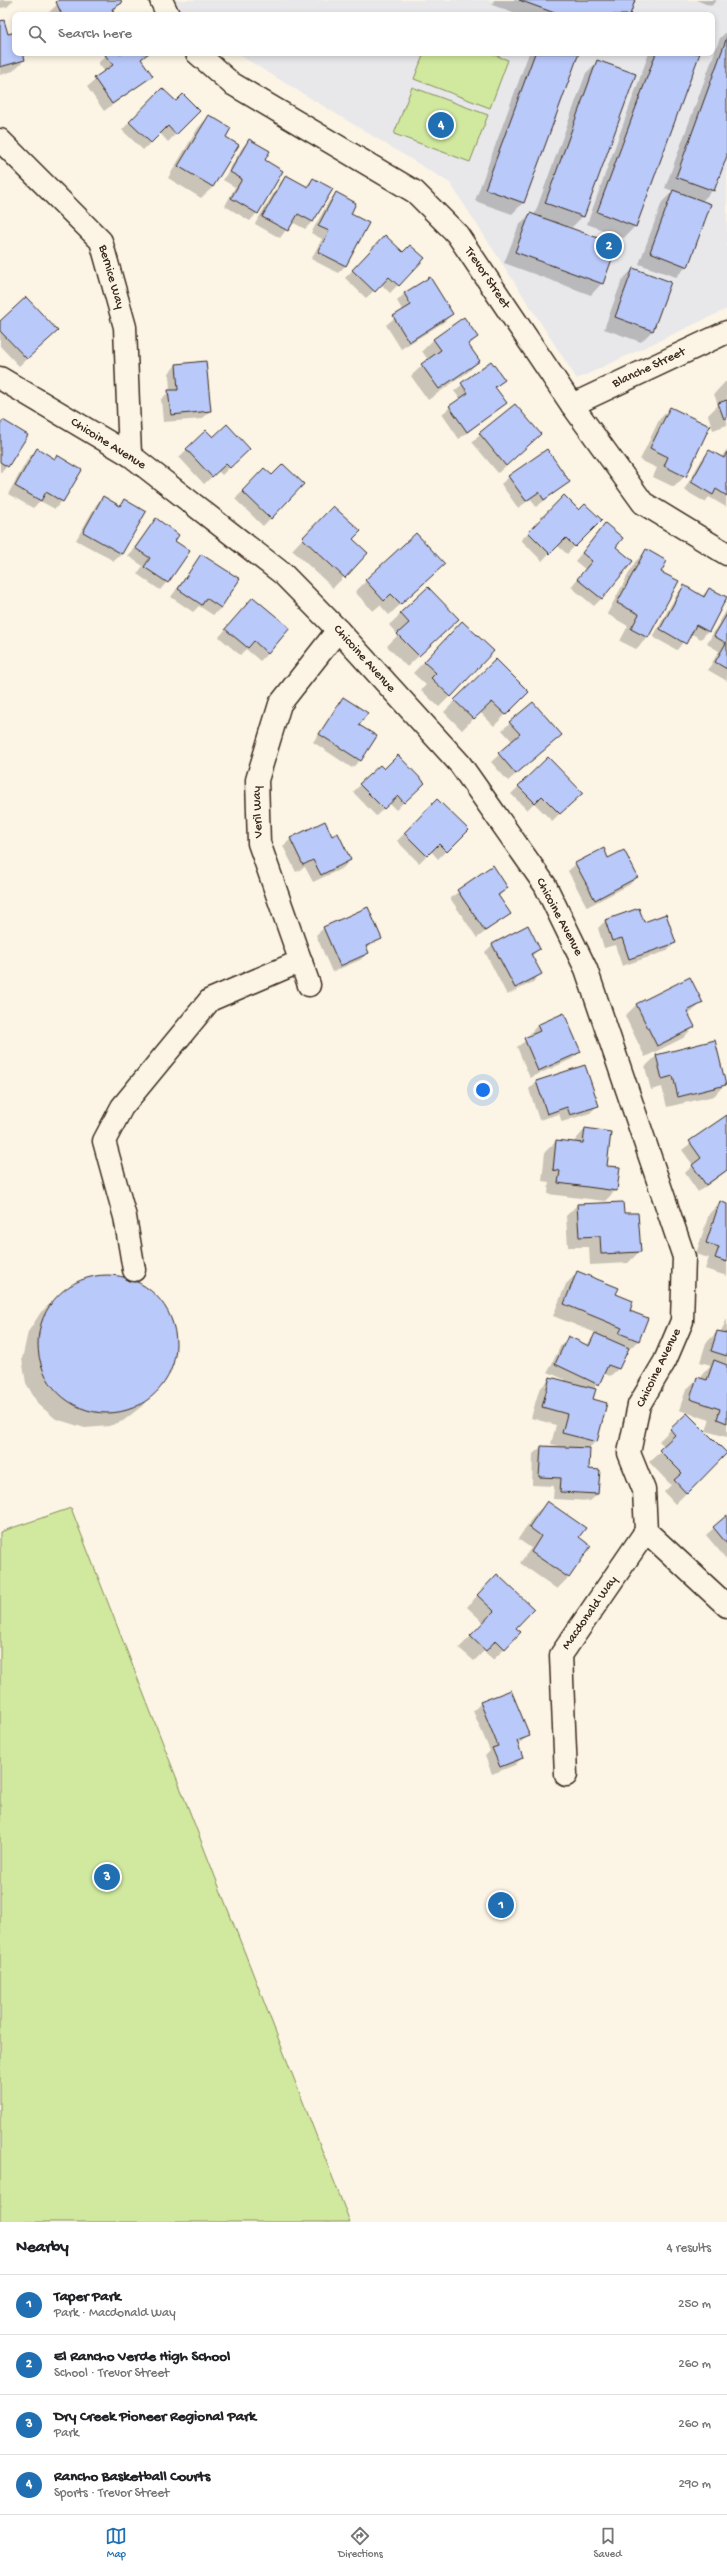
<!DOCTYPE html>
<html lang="en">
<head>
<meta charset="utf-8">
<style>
	:root { --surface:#fff; --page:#f2f2f2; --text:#202124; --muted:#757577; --line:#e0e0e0; --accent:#1f6fb2 }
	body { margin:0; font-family:"Gochi Hand",sans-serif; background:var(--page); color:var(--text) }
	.you { position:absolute; left:483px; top:1090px; width:14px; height:14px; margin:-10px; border:3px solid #fff; border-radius:50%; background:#1a73e8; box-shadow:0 0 0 6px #1a73e833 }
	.badge { display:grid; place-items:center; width:26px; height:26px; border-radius:50%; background:var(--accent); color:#fff; font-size:13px; font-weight:700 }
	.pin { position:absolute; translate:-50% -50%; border:2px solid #fff; box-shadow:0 1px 4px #0006 }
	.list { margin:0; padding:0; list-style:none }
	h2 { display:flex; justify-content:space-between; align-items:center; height:52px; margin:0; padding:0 16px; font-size:17px }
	h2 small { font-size:13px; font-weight:400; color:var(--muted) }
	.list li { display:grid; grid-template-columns:26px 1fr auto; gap:12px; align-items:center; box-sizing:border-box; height:60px; padding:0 16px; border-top:1px solid var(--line) }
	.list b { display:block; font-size:15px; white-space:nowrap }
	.list p { margin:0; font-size:13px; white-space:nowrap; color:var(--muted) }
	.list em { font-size:13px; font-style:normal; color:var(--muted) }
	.icon { flex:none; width:22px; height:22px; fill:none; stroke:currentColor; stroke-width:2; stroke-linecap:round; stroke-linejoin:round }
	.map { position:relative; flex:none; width:727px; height:2222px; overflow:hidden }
	.search { position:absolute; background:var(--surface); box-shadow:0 2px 6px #0003; left:12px; right:12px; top:12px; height:44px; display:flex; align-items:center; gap:10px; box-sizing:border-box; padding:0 14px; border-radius:8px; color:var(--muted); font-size:15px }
	.sheet { height:292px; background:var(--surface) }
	nav { display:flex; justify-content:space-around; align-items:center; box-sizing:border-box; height:56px; border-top:1px solid var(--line); background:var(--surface); font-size:11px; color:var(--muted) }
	nav a { display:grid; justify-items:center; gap:2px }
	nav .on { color:var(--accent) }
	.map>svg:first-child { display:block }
</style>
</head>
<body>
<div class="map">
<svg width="727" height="2222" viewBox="0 0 727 2222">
	<rect width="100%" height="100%" fill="#fcf5e5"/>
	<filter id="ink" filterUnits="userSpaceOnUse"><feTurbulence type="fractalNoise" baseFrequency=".025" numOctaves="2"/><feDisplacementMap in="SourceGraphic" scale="8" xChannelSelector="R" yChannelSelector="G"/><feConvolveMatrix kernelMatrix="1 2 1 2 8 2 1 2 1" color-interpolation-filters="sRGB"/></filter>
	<g filter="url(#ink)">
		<polygon fill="#e8e8eb" points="174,0 727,0 727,309 577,379 450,183 236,53 712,53 712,15 175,15"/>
		<g fill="#d0e99e" stroke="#868a5e">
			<polygon points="424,53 489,53 508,60 490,108 414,79"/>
			<polygon points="412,87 488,115 470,162 394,134"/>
			<polygon points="71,1508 350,2222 0,2222 0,1532"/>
		</g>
		<g fill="#0003">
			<polygon points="0,0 14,0 7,7 0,8"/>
			<polygon points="62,0 120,0 121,3 112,12 114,15 46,15"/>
			<polygon points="494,0 634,0 629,15 519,15 492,5"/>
			<polygon points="696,0 717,0 711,6"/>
			<polygon points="0,22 7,36 15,33 15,53 22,53 24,60 13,71 0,75"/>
			<polygon points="727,31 727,153 713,190 702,201 687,266 676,277 639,264 662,202 673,191 665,188 720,38"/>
			<polygon points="109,53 148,53 141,60 152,76 104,111 87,87 105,72 98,63"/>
			<polygon points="529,53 578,53 523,203 512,214 475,201"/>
			<polygon points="649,53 699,53 635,226 624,238 587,224"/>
			<polygon points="598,61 583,216 572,227 565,225 565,227 602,283 591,295 504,263 519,225 530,214 534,216 586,73"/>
			<polygon points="162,89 176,102 198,111 168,142 160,133 143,150 122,130"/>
			<polygon points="209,116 225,137 213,187 201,198 168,178 198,128"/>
			<polygon points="249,140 263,160 257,213 250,221 225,206 235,187 223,180 242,148"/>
			<polygon points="287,176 305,187 313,179 331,189 312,222 305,229 292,222 280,238 255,224 279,184"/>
			<polygon points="336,194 350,214 345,266 338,273 311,259 322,239 311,233 329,201"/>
			<polygon points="385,237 403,253 424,258 390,293 381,284 366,298 345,278"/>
			<polygon points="633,269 670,282 652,331 641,342 604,329 622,280"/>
			<polygon points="429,278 452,314 444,322 401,349 386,325 403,311 397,301 404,294"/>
			<polygon points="464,318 477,337 468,346 479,361 468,372 428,400 411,376 428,360 422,351 433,340"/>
			<polygon points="0,322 49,338 19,366 0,346"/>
			<polygon points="491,362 503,380 495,388 506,403 459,439 442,414 460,399 454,391"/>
			<polygon points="176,365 210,411 202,419 163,422 161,399 170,391 169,373"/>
			<polygon points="725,382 727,382 727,425 713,430 708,415 718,405 714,394"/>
			<polygon points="515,405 532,442 498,473 472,442"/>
			<polygon points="670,408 685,476 674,487 653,477 657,468 640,460 659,420"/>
			<polygon points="0,424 7,466 0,473"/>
			<polygon points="206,431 241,456 222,475 218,471 204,484 179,457"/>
			<polygon points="727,449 726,507 709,497 705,502 684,490 702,459 709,452 721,458"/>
			<polygon points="37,450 54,460 57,457 62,501 55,509 40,501 33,508 8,494 29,457"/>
			<polygon points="264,470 272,477 303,484 263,526 235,499"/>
			<polygon points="509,477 569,482 536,507 531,499 518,508 501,484"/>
			<polygon points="103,497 118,506 124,501 122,554 114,561 76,540 96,505"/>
			<polygon points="564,497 579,512 600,520 567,554 557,545 542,561 521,540"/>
			<polygon points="322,518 367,553 333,588 292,550"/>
			<polygon points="156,519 174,541 167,582 160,590 137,574 143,566 128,556"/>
			<polygon points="605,525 615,548 602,598 594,606 571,587 585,569 575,561"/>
			<polygon points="646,551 660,572 678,581 647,638 636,649 620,641 628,626 607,614 635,562"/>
			<polygon points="201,555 221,608 213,615 199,606 193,612 171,597"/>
			<polygon points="432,575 389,615 380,605 373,611 355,592 366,581"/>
			<polygon points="684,586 702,596 709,589 727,598 708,631 701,639 690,633 677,650 653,637 677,594"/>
			<polygon points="428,588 446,630 407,667 387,646 398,635 389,625"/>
			<polygon points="253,598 268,653 260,661 246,649 240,655 219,637"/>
			<polygon points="726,611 727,611 727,681 708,670 719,651 707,644"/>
			<polygon points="451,634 450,696 439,707 421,690 426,685 413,673"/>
			<polygon points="496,660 528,692 494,726 480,712 462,730 444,712"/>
			<polygon points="344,698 358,725 360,760 352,768 313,742"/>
			<polygon points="510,723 553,742 508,781 491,762 513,742 502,730"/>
			<polygon points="548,758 581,793 552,821 534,803 527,810 511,794"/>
			<polygon points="380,766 383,770 423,783 396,810 389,803 376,816 353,792"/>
			<polygon points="437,800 467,830 438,859 431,851 419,863 397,841"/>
			<polygon points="331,837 350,860 343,868 313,882 305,867 296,872 283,846 291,839"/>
			<polygon points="608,859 637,877 629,885 587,907 568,871 576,864"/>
			<polygon points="493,867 507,888 498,897 509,914 477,938 450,898"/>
			<polygon points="638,909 643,923 675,943 667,951 622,966 615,945 604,948 598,928 605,921"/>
			<polygon points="324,928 381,938 366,949 368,953 360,960 332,972 316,935"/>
			<polygon points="492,945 539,949 531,957 540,974 533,982 507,995 485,952"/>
			<polygon points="690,978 702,1003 688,1015 694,1027 683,1038 645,1057 625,1016 636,1005"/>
			<polygon points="538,1025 580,1052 572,1059 530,1078 517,1047 532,1036 530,1033"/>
			<polygon points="714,1041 725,1084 714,1096 667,1107 662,1087 651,1090 645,1067 656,1056"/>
			<polygon points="537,1081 597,1106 590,1113 562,1122 559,1114 539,1120 529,1089"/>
			<polygon points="727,1116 727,1171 698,1192 685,1173 693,1165 682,1150"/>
			<polygon points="585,1129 616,1190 605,1201 548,1194 549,1182 542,1181 545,1152 556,1141 573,1143"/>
			<polygon points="720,1202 727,1205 727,1276 705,1269 709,1258 696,1254 709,1214"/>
			<polygon points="577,1205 623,1215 640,1251 628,1263 590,1265 589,1247 568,1247 566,1216"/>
			<polygon points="578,1272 615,1295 628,1311 647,1318 638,1341 626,1352 618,1369 610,1376 603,1373 593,1390 596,1441 588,1449 588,1470 598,1494 590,1501 553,1499 554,1486 532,1485 533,1454 541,1447 563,1447 551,1444 556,1425 531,1418 539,1390 550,1378 570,1382 548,1372 561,1345 569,1337 586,1346 596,1333 553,1316 566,1284"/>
			<polygon points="116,1276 131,1280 152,1292 167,1311 174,1331 175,1355 167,1377 142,1406 123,1421 109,1426 85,1428 56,1419 38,1404 26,1383 22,1359 28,1332 41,1312 70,1286 92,1277"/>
			<polygon points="727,1319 727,1437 706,1431 710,1420 679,1410 686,1390 698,1378 701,1379 703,1373 711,1365 700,1362 706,1343 717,1332 720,1333"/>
			<polygon points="687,1414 726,1454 675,1504 664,1492 671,1485 649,1462 665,1447 659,1441"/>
			<polygon points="547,1503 578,1538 569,1577 557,1589 520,1563 531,1548 518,1539 535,1514"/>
			<polygon points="727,1516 727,1560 706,1535"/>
			<polygon points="485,1587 515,1628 505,1648 493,1660 484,1651 474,1661 459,1648 484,1623 467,1607"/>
			<polygon points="481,1703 528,1736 517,1745 522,1758 515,1765 492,1774 485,1756 490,1751 473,1711"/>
		</g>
		<g fill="#b9c9fa" stroke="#3b2a1e">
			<polygon points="59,0 121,0 122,3 112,9 115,15 62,15 56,2"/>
			<polygon points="519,0 635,0 630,15 560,15"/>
			<polygon points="4,20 8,34 15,32 15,53 23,53 25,60 0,67 0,21"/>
			<polygon points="727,37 727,156 714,191 676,177"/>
			<polygon points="108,53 149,53 141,59 153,76 112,104 94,78 113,65 105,55"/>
			<polygon points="535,53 579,53 524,203 485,189"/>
			<polygon points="656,53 700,53 636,227 597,212"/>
			<polygon points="597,60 636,74 584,217 545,203"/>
			<polygon points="162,88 176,101 183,94 200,111 176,135 168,126 151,143 129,122"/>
			<polygon points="209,115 231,128 226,137 239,145 213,187 178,166"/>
			<polygon points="249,139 270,151 265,160 283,171 258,214 231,198 242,179 230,172"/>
			<polygon points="286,175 308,187 313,178 333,189 313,222 298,214 288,231 262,217"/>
			<polygon points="673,190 711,204 688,267 650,252"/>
			<polygon points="336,192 356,203 351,214 369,223 346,266 318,252 329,231 318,226"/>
			<polygon points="530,213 617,245 603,284 515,252"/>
			<polygon points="385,235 403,252 410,245 425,258 399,286 389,277 375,292 352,270"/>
			<polygon points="633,268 671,282 653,331 615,317"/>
			<polygon points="430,277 453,314 409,342 393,316 411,305 404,293"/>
			<polygon points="26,297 58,331 27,359 0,331 0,321"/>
			<polygon points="464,317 478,337 468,344 480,361 439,389 421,364 441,350 433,339"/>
			<polygon points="206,361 211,411 171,415 168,390 178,390 176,364"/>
			<polygon points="491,361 505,380 495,387 507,403 467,432 449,406 468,393 461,383"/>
			<polygon points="727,400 727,418 724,419 718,403"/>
			<polygon points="515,404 541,434 506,466 479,433"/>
			<polygon points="670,407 710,426 686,477 664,466 668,457 650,448"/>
			<polygon points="3,420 28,435 8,467 0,462 0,424"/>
			<polygon points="227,424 250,449 230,468 226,464 212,477 186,449 206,430 213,437"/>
			<polygon points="37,448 55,459 57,455 82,470 63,502 46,492 41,501 15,486"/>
			<polygon points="547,449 570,482 544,500 539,492 526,501 508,476"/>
			<polygon points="709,450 724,458 727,452 727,496 716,489 713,495 691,482"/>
			<polygon points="283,464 304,484 271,519 242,491 264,468 272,475"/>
			<polygon points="564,495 579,510 585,504 602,520 575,547 566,538 550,554 528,532"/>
			<polygon points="103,496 120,506 124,499 146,512 122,554 83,532"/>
			<polygon points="333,506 361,531 353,539 368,553 345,578 302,538"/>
			<polygon points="156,518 179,535 175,541 190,551 168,583 144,567 150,558 135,548"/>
			<polygon points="605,523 623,538 616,547 633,561 602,599 577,579 592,561 582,553"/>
			<polygon points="416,533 445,564 401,604 391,594 384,601 365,580"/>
			<polygon points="646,549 667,561 661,572 679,581 648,638 631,629 639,614 617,603"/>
			<polygon points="201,554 240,579 221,608 206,598 202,605 178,589"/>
			<polygon points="684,585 704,597 709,588 727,597 709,632 696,625 686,644 660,629"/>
			<polygon points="428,587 459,619 419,656 397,634 409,623 400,613"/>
			<polygon points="253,597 290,628 268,654 254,641 248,648 225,629"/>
			<polygon points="727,614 727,669 715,662 726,643 714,636"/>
			<polygon points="462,621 494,651 451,697 431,678 436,673 424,662"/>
			<polygon points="496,659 529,692 506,715 492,702 474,719 454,700"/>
			<polygon points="343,697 368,713 359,725 377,736 361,761 319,734"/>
			<polygon points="533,702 562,735 516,774 498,753 520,734 509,722"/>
			<polygon points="398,755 425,783 404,803 398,796 384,809 359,784 380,765 384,769"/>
			<polygon points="548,757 583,793 560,814 542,796 535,803 518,786"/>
			<polygon points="437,799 469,830 447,852 439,844 427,856 404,833"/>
			<polygon points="325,821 332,836 338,833 351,860 321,875 313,860 303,865 290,838"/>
			<polygon points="604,848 608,858 624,850 638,877 595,900 575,863"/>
			<polygon points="493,865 508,888 498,895 511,914 485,931 457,890"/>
			<polygon points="368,907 382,939 366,946 369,953 340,966 323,927"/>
			<polygon points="639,908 644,922 666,914 676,943 629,959 622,938 612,941 605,920"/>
			<polygon points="528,925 540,949 531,954 542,974 515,988 492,944"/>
			<polygon points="690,977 703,1003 687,1011 695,1027 657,1046 636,1004"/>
			<polygon points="564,1013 581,1052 538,1071 524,1038 540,1031 537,1025"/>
			<polygon points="715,1040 726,1085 678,1097 673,1076 662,1079 656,1055"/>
			<polygon points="585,1065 599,1106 570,1115 567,1107 547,1114 536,1081"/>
			<polygon points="727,1115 727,1170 706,1185 692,1165 701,1158 689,1141"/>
			<polygon points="585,1128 611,1132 607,1166 620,1167 617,1191 558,1183 560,1171 553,1170 556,1140 583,1143"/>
			<polygon points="720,1201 727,1204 727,1262 715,1258 719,1247 706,1243"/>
			<polygon points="623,1202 624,1213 638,1213 641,1252 601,1254 600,1236 579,1237 577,1204"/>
			<polygon points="577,1271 619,1288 616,1294 633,1301 630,1311 648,1318 639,1341 619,1333 622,1328 564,1304"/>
			<circle cx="107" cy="1344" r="69"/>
			<polygon points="717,1331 727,1333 727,1356 711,1351"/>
			<polygon points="595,1333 629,1348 619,1369 608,1365 599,1385 555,1364 568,1336 589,1346"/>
			<polygon points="714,1360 727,1365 727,1423 717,1419 720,1409 690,1399 697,1377 707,1380"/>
			<polygon points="550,1377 596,1389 593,1399 607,1403 597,1442 562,1433 567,1414 542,1407"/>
			<polygon points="687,1413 727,1453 687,1494 674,1480 682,1473 659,1450 675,1435 670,1429"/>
			<polygon points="541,1446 590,1448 589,1469 600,1470 598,1494 560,1492 561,1478 539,1477"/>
			<polygon points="547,1501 586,1528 579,1537 591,1546 569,1578 531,1552 541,1536 529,1527"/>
			<polygon points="727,1515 727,1544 713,1527"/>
			<polygon points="497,1574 534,1609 516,1628 521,1632 505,1649 496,1640 486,1651 470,1636 494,1611 477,1595"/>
			<polygon points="511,1690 530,1736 517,1741 523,1758 500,1767 492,1748 498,1746 480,1702"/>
		</g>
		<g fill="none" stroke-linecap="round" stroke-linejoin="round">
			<defs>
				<g id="minor">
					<polyline points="161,0 168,15"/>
					<polyline points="197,53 231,83 415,192 457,234 572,405 643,503 727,554"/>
					<polyline points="0,140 101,241 125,327 130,455"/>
					<polyline points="0,378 130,455 283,574 338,630 460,764 545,885 586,969 684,1257 682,1321 665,1361 639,1405 629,1453 644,1490 646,1531 727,1606"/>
					<polyline points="572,405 727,332"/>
					<polyline points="309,985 259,843 257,780 280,704 338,630"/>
					<polyline points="134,1270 125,1217 104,1141 122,1107 210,1000 301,961"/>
					<polyline points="566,1775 561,1655 646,1531"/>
				</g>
			</defs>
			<use href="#minor" stroke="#3b2a1e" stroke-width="25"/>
			<use href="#minor" stroke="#fcf5e5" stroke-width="22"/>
		</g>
	</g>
	<g text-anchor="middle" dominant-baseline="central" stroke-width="3" stroke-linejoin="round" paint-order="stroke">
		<g font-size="13" fill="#3b2a1e" stroke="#fcf5e5">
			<text transform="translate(111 277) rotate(74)">Bernice Way</text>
			<text transform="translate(487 278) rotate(56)">Trevor Street</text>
			<text transform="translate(649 368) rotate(-25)">Blanche Street</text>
			<text transform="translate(108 444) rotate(32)">Chicoine Avenue</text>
			<text transform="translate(364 659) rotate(48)">Chicoine Avenue</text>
			<text transform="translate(258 812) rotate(-92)">Veril Way</text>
			<text transform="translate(559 917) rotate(62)">Chicoine Avenue</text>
			<text transform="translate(659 1368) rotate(-64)">Chicoine Avenue</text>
			<text transform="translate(590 1613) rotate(-55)">Macdonald Way</text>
		</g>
	</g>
</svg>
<div class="you"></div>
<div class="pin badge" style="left:501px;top:1905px">1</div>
<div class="pin badge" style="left:609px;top:246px">2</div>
<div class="pin badge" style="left:107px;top:1877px">3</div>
<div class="pin badge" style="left:441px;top:125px">4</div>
<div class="search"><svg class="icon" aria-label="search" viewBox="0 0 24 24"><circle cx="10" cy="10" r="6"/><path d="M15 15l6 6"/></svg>Search here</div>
</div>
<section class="sheet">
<h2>Nearby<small>4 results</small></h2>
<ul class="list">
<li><span class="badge">1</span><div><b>Taper Park</b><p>Park · Macdonald Way</p></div><em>250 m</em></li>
<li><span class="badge">2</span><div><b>El Rancho Verde High School</b><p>School · Trevor Street</p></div><em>260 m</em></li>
<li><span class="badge">3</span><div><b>Dry Creek Pioneer Regional Park</b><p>Park</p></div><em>260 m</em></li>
<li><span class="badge">4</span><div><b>Rancho Basketball Courts</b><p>Sports · Trevor Street</p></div><em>290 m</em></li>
</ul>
</section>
<nav>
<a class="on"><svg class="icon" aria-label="map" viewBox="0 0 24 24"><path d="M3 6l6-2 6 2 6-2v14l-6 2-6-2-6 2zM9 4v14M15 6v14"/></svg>Map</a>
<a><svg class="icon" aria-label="directions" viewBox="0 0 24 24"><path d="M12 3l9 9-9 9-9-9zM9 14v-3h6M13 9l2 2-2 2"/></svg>Directions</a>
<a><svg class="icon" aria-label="saved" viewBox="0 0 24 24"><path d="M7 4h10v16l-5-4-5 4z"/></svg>Saved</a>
</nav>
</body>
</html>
